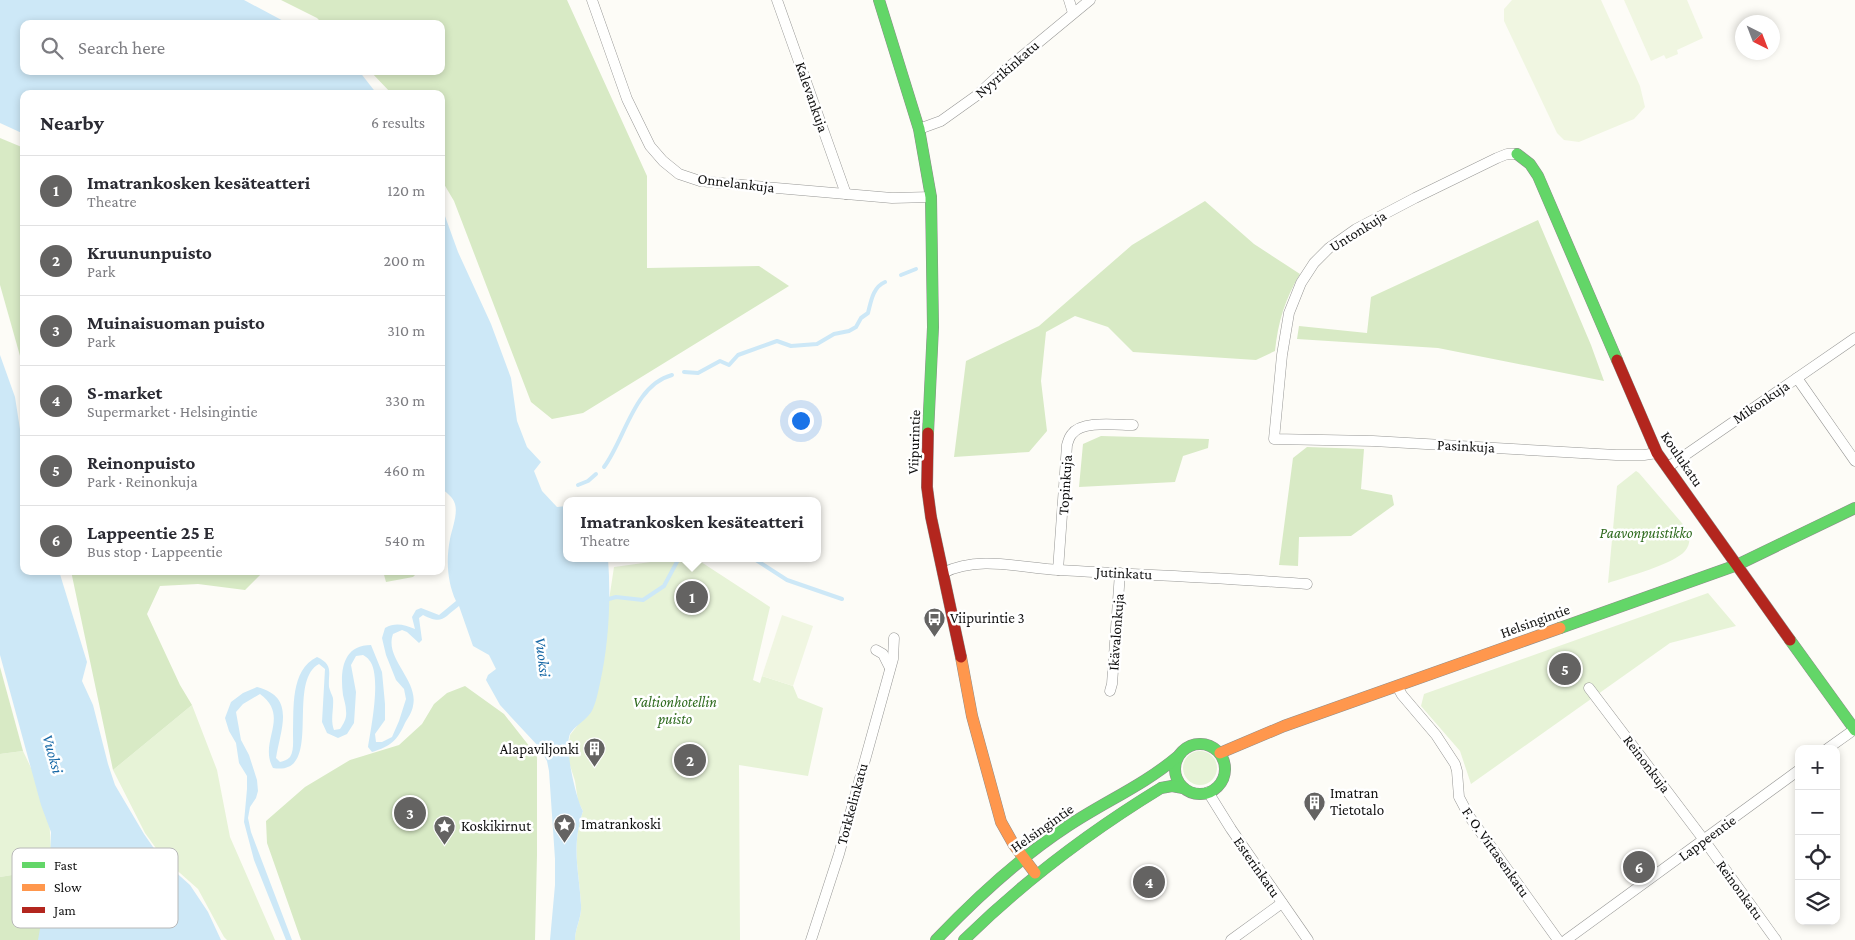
<!DOCTYPE html>
<html lang="en">
<head>
<meta charset="utf-8">
<style>
	:root { --surface:#fff; --page:#f7f7f7; --text:#2b2b33; --muted:#7c7c81; --line:#e1e1e2; --accent:#646362 }
	body { margin:0; font-family:"Crimson Pro",serif; background:var(--page); color:var(--text) }
	.controls { position:absolute; right:15px; bottom:15px; display:grid; overflow:hidden; border-radius:10px; box-shadow:0 2px 8px #0003 }
	.controls button { width:45px; height:45px; display:grid; place-items:center; padding:0; border:0; border-bottom:1px solid var(--line); background:var(--surface); color:var(--text); font:25px sans-serif }
	.compass { position:absolute; left:1735px; top:15px; width:45px; height:45px; border-radius:50%; background:var(--surface); box-shadow:0 2px 8px #0003; rotate:138deg }
	.you { position:absolute; left:800px; top:420px; width:18px; height:18px; margin:-12px; border:4px solid #fff; border-radius:50%; background:#1a73e8; box-shadow:0 0 0 8px #1a73e833 }
	.badge { display:grid; place-items:center; width:32px; height:32px; border-radius:50%; background:var(--accent); color:#fff; font-size:16px; font-weight:700 }
	.pin { position:absolute; translate:-50% -50%; border:2px solid #fff; box-shadow:0 1px 5px #0006 }
	.popup { position:absolute; left:563px; top:497px; width:258px; height:65px; box-sizing:border-box; display:grid; place-content:center; border-radius:10px; background:var(--surface); filter:drop-shadow(0 1px 4px #0005); font-size:16px; white-space:nowrap; color:var(--muted) }
	.popup b { font-size:19px; color:var(--text) }
	.popup::after { content:''; position:absolute; left:50%; top:100%; margin-left:-10px; border:10px solid transparent; border-top-color:var(--surface) }
	.list { margin:0; padding:0; list-style:none }
	h2 { display:flex; justify-content:space-between; align-items:center; height:65px; margin:0; padding:0 20px; font-size:21px }
	h2 small { font-size:16px; font-weight:400; color:var(--muted) }
	.list li { display:grid; grid-template-columns:32px 1fr auto; gap:15px; align-items:center; box-sizing:border-box; height:70px; padding:0 20px; border-top:1px solid var(--line) }
	.list b { display:block; font-size:19px; white-space:nowrap }
	.list p { margin:0; font-size:16px; white-space:nowrap; color:var(--muted) }
	.list em { font-size:16px; font-style:normal; color:var(--muted) }
	.icon { flex:none; width:28px; height:28px; fill:none; stroke:currentColor; stroke-width:2; stroke-linecap:round; stroke-linejoin:round }
	.map { position:relative; flex:none; width:1855px; height:940px; overflow:hidden }
	.search { position:absolute; background:var(--surface); box-shadow:0 2px 8px #0003; left:20px; top:20px; width:425px; height:55px; display:flex; align-items:center; gap:12px; box-sizing:border-box; padding:0 18px; border-radius:10px; color:var(--muted); font-size:19px }
	.panel { position:absolute; background:var(--surface); box-shadow:0 2px 8px #0003; left:20px; top:90px; width:425px; height:485px; border-radius:10px }
	.map>svg:first-child { display:block }
</style>
</head>
<body>
<div class="map">
<svg width="1855" height="940" viewBox="0 0 1855 940">
	<rect width="100%" height="100%" fill="#fdfcf7"/>
	<g fill="#e7f3d7">
		<path d="M1636,471l3,2 48,56c3,7 4,15 -2,22 -11,13 -59,26 -77,32l9,-97z"/>
		<path d="M680,558h15l75,49 -17,73 7,3 2,-7 31,10 5,12 25,10 -15,68 -69,-11 1,175h-165c0,-12 7,-23 6,-35 -2,-36 -10,-57 2,-94l-5,-10 -3,-20 -8,-25 3,-21 7,-9 32,-126 5,-33z"/>
		<polygon points="1708,593 1736,626 1670,643 1471,784 1460,751 1421,706 1424,694"/>
		<polygon points="192,705 217,770 230,837 275,940 227,940 224,937 198,889 163,858 145,833 113,770"/>
		<circle cx="1200" cy="768" r="17"/>
		<polygon points="23,751 33,772 49,817 53,881 24,873 0,877 0,754"/>
	</g>
	<g fill="#d8eac5">
		<polygon points="281,0 567,0 647,176 647,268 759,266 789,286 583,413 552,419 531,402 454,201 441,179 441,94 392,94 370,71 441,71 441,24 323,24 317,18"/>
		<polygon points="0,138 24,148 24,370 0,285"/>
		<path d="M1205,201l49,43 46,30c-15,25 -22,48 -25,77l-19,9 -123,-8 -25,-25 -33,-11 -29,16 -5,49 6,50 -18,21 -75,5 12,-96 73,-35 93,-81z"/>
		<polygon points="1538,220 1591,345 1604,381 1438,348 1297,339 1299,326 1367,333 1371,297"/>
		<polygon points="1101,436 1209,439 1208,448 1183,456 1175,482 1079,487 1083,444"/>
		<polygon points="1307,447 1364,449 1361,489 1392,495 1394,505 1351,536 1299,537 1298,566 1279,565 1293,458"/>
		<polygon points="71,571 264,571 245,590 198,584 160,586 147,614 180,685 192,705 113,770"/>
		<polygon points="383,571 419,571 413,577 386,582"/>
		<polygon points="0,667 23,751 0,754"/>
		<polygon points="465,686 504,714 537,756 537,855 535,940 301,940 267,843 266,821 305,787 350,760 399,745 422,724 434,704 447,693"/>
		<polygon points="24,873 53,881 39,940 0,940 0,877"/>
	</g>
	<g fill="#f0f6e1">
		<polygon points="1512,0 1601,0 1640,86 1645,107 1634,119 1579,142 1564,140 1557,133 1504,21 1504,9"/>
		<polygon points="1624,0 1687,0 1703,38 1677,50 1678,54 1666,59 1664,55 1651,61"/>
		<polygon points="782,615 813,626 793,686 762,676"/>
	</g>
	<g fill="#cde8f7">
		<polygon points="0,0 244,0 289,24 24,24 24,71 359,71 377,94 24,94 24,134 0,123"/>
		<path d="M441,205l17,47 33,72 20,54 6,43 10,26 14,15 -7,9 8,20 15,16 10,-1v52h41c3,41 1,85 -8,125 -2,9 -5,26 -11,32 -6,7 -15,12 -19,19 -6,13 6,65 13,77 -12,37 -4,58 -2,94 1,12 -6,23 -6,35h-25l5,-55v-26l-6,-88 -2,-10 -9,-15 -38,-41 -14,-25 2,-5 8,-6 -7,-14 -16,-9 -14,-40c-16,12 -16,19 -36,9l-4,3 3,22 -3,3 -12,-11 -5,-2 -9,4c-9,25 26,46 20,72 -1,6 -5,12 -8,17 -8,18 -14,23 -33,29l-4,-5c3,-19 14,-73 1,-87 -1,-2 -4,-4 -6,-5l-7,1 -5,9 5,27 -2,31 -7,11 -9,4 -11,-5 -5,-11 3,-53 -6,-5c-34,18 6,113 -46,104 -15,-27 18,-51 -13,-74l-17,10 -7,8 5,28 8,15 8,25 1,11 -2,7 -6,9 -2,11 3,14 41,108h-6l-32,-80 -10,-38 3,-33v-13l-8,-13 -3,-20 -7,-12 -4,-13 6,-16 12,-9 14,-6c39,10 24,40 19,71l4,4c4,-1 7,-2 10,-5 4,-6 3,-16 3,-23 1,-25 -3,-64 24,-77 17,8 11,15 12,30 1,4 3,8 4,11 1,12 -3,21 1,32l6,-1c4,-6 7,-11 6,-18 0,-6 -2,-11 -3,-16 -3,-23 -1,-50 28,-50l11,27 3,32v16l-10,14 1,8h6l10,-5 7,-16 7,-22 -2,-10 -8,-9 -10,-25 -4,-17 3,-10c11,-6 19,-3 30,1l-3,-12 4,-7 5,-2 18,7 17,-14c-9,-19 -10,-42 -6,-62 2,-10 8,-25 5,-35 -2,-7 -8,-11 -13,-15l-1,-11z"/>
		<polygon points="0,355 15,397 24,455 24,571 59,571 87,662 82,681 93,705 108,764 115,785 144,834 162,860 190,885 208,912 221,940 38,940 50,872 51,832 41,805 0,655"/>
	</g>
	<g fill="none" stroke-linecap="round" stroke-linejoin="round">
		<g stroke="#cde8f7" stroke-width="4">
			<polyline points="901,275 916,269"/>
			<path d="M684,372l14,1 22,-12 9,4 9,-10 39,-14 14,5 26,-2 17,-10 15,-3 7,-4 5,-9 7,-5c3,-12 5,-26 17,-31"/>
			<path d="M604,467c21,-28 30,-82 68,-92"/>
			<polyline points="578,485 588,481 596,474"/>
			<polyline points="753,558 787,580 842,599"/>
			<polyline points="605,600 616,597 643,600 664,586 679,558"/>
		</g>
		<defs>
			<g id="street">
				<polyline points="592,0 627,99 650,146 663,161 679,174 700,181 731,184 892,198 931,197"/>
				<polyline points="777,0 846,194"/>
				<polyline points="1069,0 1073,13"/>
				<polyline points="919,129 941,121 976,96 998,76 1090,0"/>
				<polyline points="1517,154 1507,154 1497,158 1415,198 1356,229 1329,248 1314,263 1301,283 1289,313 1282,355 1274,439 1373,441 1616,455 1644,455 1657,453"/>
				<polyline points="1797,378 1855,461"/>
				<polyline points="1668,467 1855,338"/>
				<path d="M1058,570l9,-125c1,-3 2,-8 5,-11 10,-14 45,-9 61,-9"/>
				<path d="M943,573c36,-18 78,-5 116,-3 83,5 165,8 248,14"/>
				<polyline points="876,650 883,654 890,668"/>
				<polyline points="1397,686 1402,695 1436,735 1455,764 1457,771 1459,797 1469,816 1558,940"/>
				<polyline points="1589,688 1704,840 1776,940"/>
				<polyline points="1110,691 1112,684 1120,573"/>
				<polyline points="1827,749 1855,729"/>
				<polyline points="1208,792 1231,829 1308,940"/>
				<polyline points="811,940 839,854 893,659 894,638"/>
				<polyline points="1231,940 1282,903"/>
				<polyline points="1566,940 1799,770"/>
			</g>
			<g id="fast">
				<polyline points="879,0 919,129 931,197 933,327 928,433"/>
				<polyline points="1517,154 1530,164 1538,176 1617,360"/>
				<polyline points="1560,628 1737,565 1855,508"/>
				<polyline points="1790,640 1855,730"/>
				<circle cx="1200" cy="769" r="25"/>
				<path d="M936,940c40,-42 83,-82 132,-114 36,-24 76,-41 109,-69"/>
				<path d="M964,940c60,-59 125,-108 197,-152l11,-2 11,2"/>
			</g>
			<g id="slow">
				<polyline points="961,657 972,716 1001,822 1014,845 1035,873"/>
				<polyline points="1220,753 1284,726 1560,628"/>
			</g>
			<g id="jam">
				<polyline points="1617,360 1657,453 1790,640"/>
				<polyline points="928,433 927,487 931,517 961,657"/>
			</g>
		</defs>
		<use href="#street" stroke="#979795" stroke-width="11"/>
		<use href="#fast" stroke="#8e8d8b" stroke-width="12"/>
		<use href="#slow" stroke="#8e8d8b" stroke-width="12"/>
		<use href="#jam" stroke="#8e8d8b" stroke-width="12"/>
		<use href="#street" stroke="#fffffe" stroke-width="10"/>
		<use href="#fast" stroke="#63d668" stroke-width="11"/>
		<use href="#slow" stroke="#ff974d" stroke-width="11"/>
		<use href="#jam" stroke="#b3261e" stroke-width="11"/>
	</g>
	<defs>
		<symbol id="bus-pin" viewBox="-11 -11 22 30"><path d="M0 17L-7.5 6A9.5 9.5 0 1 1 7.5 6Z" fill="#646362" stroke="#fff"/><path d="M-5-6H5V4H4V6H2V4H-2V6H-4V4H-5ZM-3.5-4V0h7V-4ZM-3.5 1.2v1.5H-2V1.2ZM2 1.2v1.5H3.5V1.2Z" fill="#fff"/></symbol>
		<symbol id="building-pin" viewBox="-11 -11 22 30"><path d="M0 17L-7.5 6A9.5 9.5 0 1 1 7.5 6Z" fill="#646362" stroke="#fff"/><path d="M-4-6H4V6H1V3H-1V6H-4ZM-2.5-4.3h1.7v1.8h-1.7ZM.8-4.3h1.7v1.8H.8ZM-2.5-1h1.7V.8h-1.7ZM.8-1h1.7V.8H.8Z" fill="#fff"/></symbol>
		<symbol id="sight-pin" viewBox="-11 -11 22 30"><path d="M0 17L-7.5 6A9.5 9.5 0 1 1 7.5 6Z" fill="#646362" stroke="#fff"/><path d="M0-6L1.8-2.2L6-1.7L2.9 1.2L3.7 5.4L0 3.3L-3.7 5.4L-2.9 1.2L-6-1.7L-1.8-2.2Z" fill="#fff"/></symbol>
	</defs>
	<g fill-rule="evenodd">
		<use href="#bus-pin" x="922" y="606" width="25" height="34"/>
		<use href="#building-pin" x="582" y="736" width="25" height="34"/>
		<use href="#building-pin" x="1302" y="790" width="25" height="34"/>
		<use href="#sight-pin" x="552" y="812" width="25" height="34"/>
		<use href="#sight-pin" x="432" y="814" width="25" height="34"/>
	</g>
	<g text-anchor="middle" dominant-baseline="central" stroke-width="5" stroke-linejoin="round" paint-order="stroke">
		<g font-size="15" fill="#111" stroke="#fff">
			<text transform="translate(1007 69) rotate(-41)">Nyyrikinkatu</text>
			<text transform="translate(812 97) rotate(71)">Kalevankuja</text>
			<text transform="translate(736 183) rotate(7)">Onnelankuja</text>
			<text transform="translate(1358 231) rotate(-32)">Untonkuja</text>
			<text transform="translate(1761 402) rotate(-34)">Mikonkuja</text>
			<text transform="translate(914 442) rotate(-88)">Viipurintie</text>
			<text transform="translate(1466 446) rotate(3)">Pasinkuja</text>
			<text transform="translate(1682 459) rotate(56)">Koulukatu</text>
			<text transform="translate(1065 485) rotate(-86)">Topinkuja</text>
			<text transform="translate(1124 573) rotate(3)">Jutinkatu</text>
			<text transform="translate(1535 621) rotate(-20)">Helsingintie</text>
			<text transform="translate(1116 632) rotate(-86)">Ikävalonkuja</text>
			<text transform="translate(1647 764) rotate(53)">Reinonkuja</text>
			<text transform="translate(852 804) rotate(-75)">Torkkelinkatu</text>
			<text transform="translate(1042 828) rotate(-35)">Helsingintie</text>
			<text transform="translate(1707 838) rotate(-36)">Lappeentie</text>
			<text transform="translate(1496 852) rotate(55)">F. O. Virtasenkatu</text>
			<text transform="translate(1257 867) rotate(55)">Esterinkatu</text>
			<text transform="translate(1740 890) rotate(54)">Reinonkatu</text>
		</g>
		<g font-size="15" font-style="italic" fill="#2f6b1f" stroke="#fff">
			<text x="1646" y="533">Paavonpuistikko</text>
			<text x="675" y="702">Valtionhotellin<tspan x="675" dy="17">puisto</tspan></text>
		</g>
		<g font-size="15" fill="#111" stroke="#fff" text-anchor="start">
			<text x="950" y="618">Viipurintie 3</text>
			<text x="579" y="749" text-anchor="end">Alapaviljonki</text>
			<text x="1330" y="793">Imatran<tspan x="1330" dy="17">Tietotalo</tspan></text>
			<text x="581" y="824">Imatrankoski</text>
			<text x="461" y="826">Koskikirnut</text>
		</g>
		<g font-size="16" font-style="italic" fill="#1768a6" stroke="#fff">
			<text transform="translate(543 657) rotate(83)">Vuoksi</text>
			<text transform="translate(53 754) rotate(74)">Vuoksi</text>
		</g>
	</g>
	<rect x="12" y="848" width="166" height="80" rx="8" fill="#fff" stroke="#b8b8b8" stroke-width="1"/>
	<rect x="22" y="862" width="23" height="6" fill="#63d668"/>
	<rect x="22" y="884" width="23" height="7" fill="#ff974d"/>
	<rect x="22" y="907" width="23" height="6" fill="#b3261e"/>
	<g font-size="14" fill="#111">
		<text x="54" y="870">Fast</text>
		<text x="54" y="892">Slow</text>
		<text x="54" y="915">Jam</text>
	</g>
</svg>
<div class="controls">
<button>+</button>
<button>−</button>
<button><svg class="icon" aria-label="locate" viewBox="0 0 24 24"><circle cx="12" cy="12" r="6"/><path d="M12 2v4M12 18v4M2 12h4M18 12h4"/></svg></button>
<button><svg class="icon" aria-label="layers" viewBox="0 0 24 24"><path d="M12 4l9 5-9 5-9-5zM3 14l9 5 9-5"/></svg></button>
</div>
<svg class="compass" viewBox="-18 -18 36 36"><path d="M0-13l5 13h-10z" fill="#e53935"/><path d="M0 13l5-13h-10z" fill="#7c7c81"/></svg>
<div class="you"></div>
<div class="pin badge" style="left:692px;top:597px">1</div>
<div class="popup"><b>Imatrankosken kesäteatteri</b>Theatre</div>
<div class="pin badge" style="left:690px;top:760px">2</div>
<div class="pin badge" style="left:410px;top:813px">3</div>
<div class="pin badge" style="left:1149px;top:882px">4</div>
<div class="pin badge" style="left:1565px;top:669px">5</div>
<div class="pin badge" style="left:1639px;top:867px">6</div>
<div class="search"><svg class="icon" aria-label="search" viewBox="0 0 24 24"><circle cx="10" cy="10" r="6"/><path d="M15 15l6 6"/></svg>Search here</div>
<section class="panel">
<h2>Nearby<small>6 results</small></h2>
<ul class="list">
<li><span class="badge">1</span><div><b>Imatrankosken kesäteatteri</b><p>Theatre</p></div><em>120 m</em></li>
<li><span class="badge">2</span><div><b>Kruununpuisto</b><p>Park</p></div><em>200 m</em></li>
<li><span class="badge">3</span><div><b>Muinaisuoman puisto</b><p>Park</p></div><em>310 m</em></li>
<li><span class="badge">4</span><div><b>S-market</b><p>Supermarket · Helsingintie</p></div><em>330 m</em></li>
<li><span class="badge">5</span><div><b>Reinonpuisto</b><p>Park · Reinonkuja</p></div><em>460 m</em></li>
<li><span class="badge">6</span><div><b>Lappeentie 25 E</b><p>Bus stop · Lappeentie</p></div><em>540 m</em></li>
</ul>
</section>
</div>
</body>
</html>
